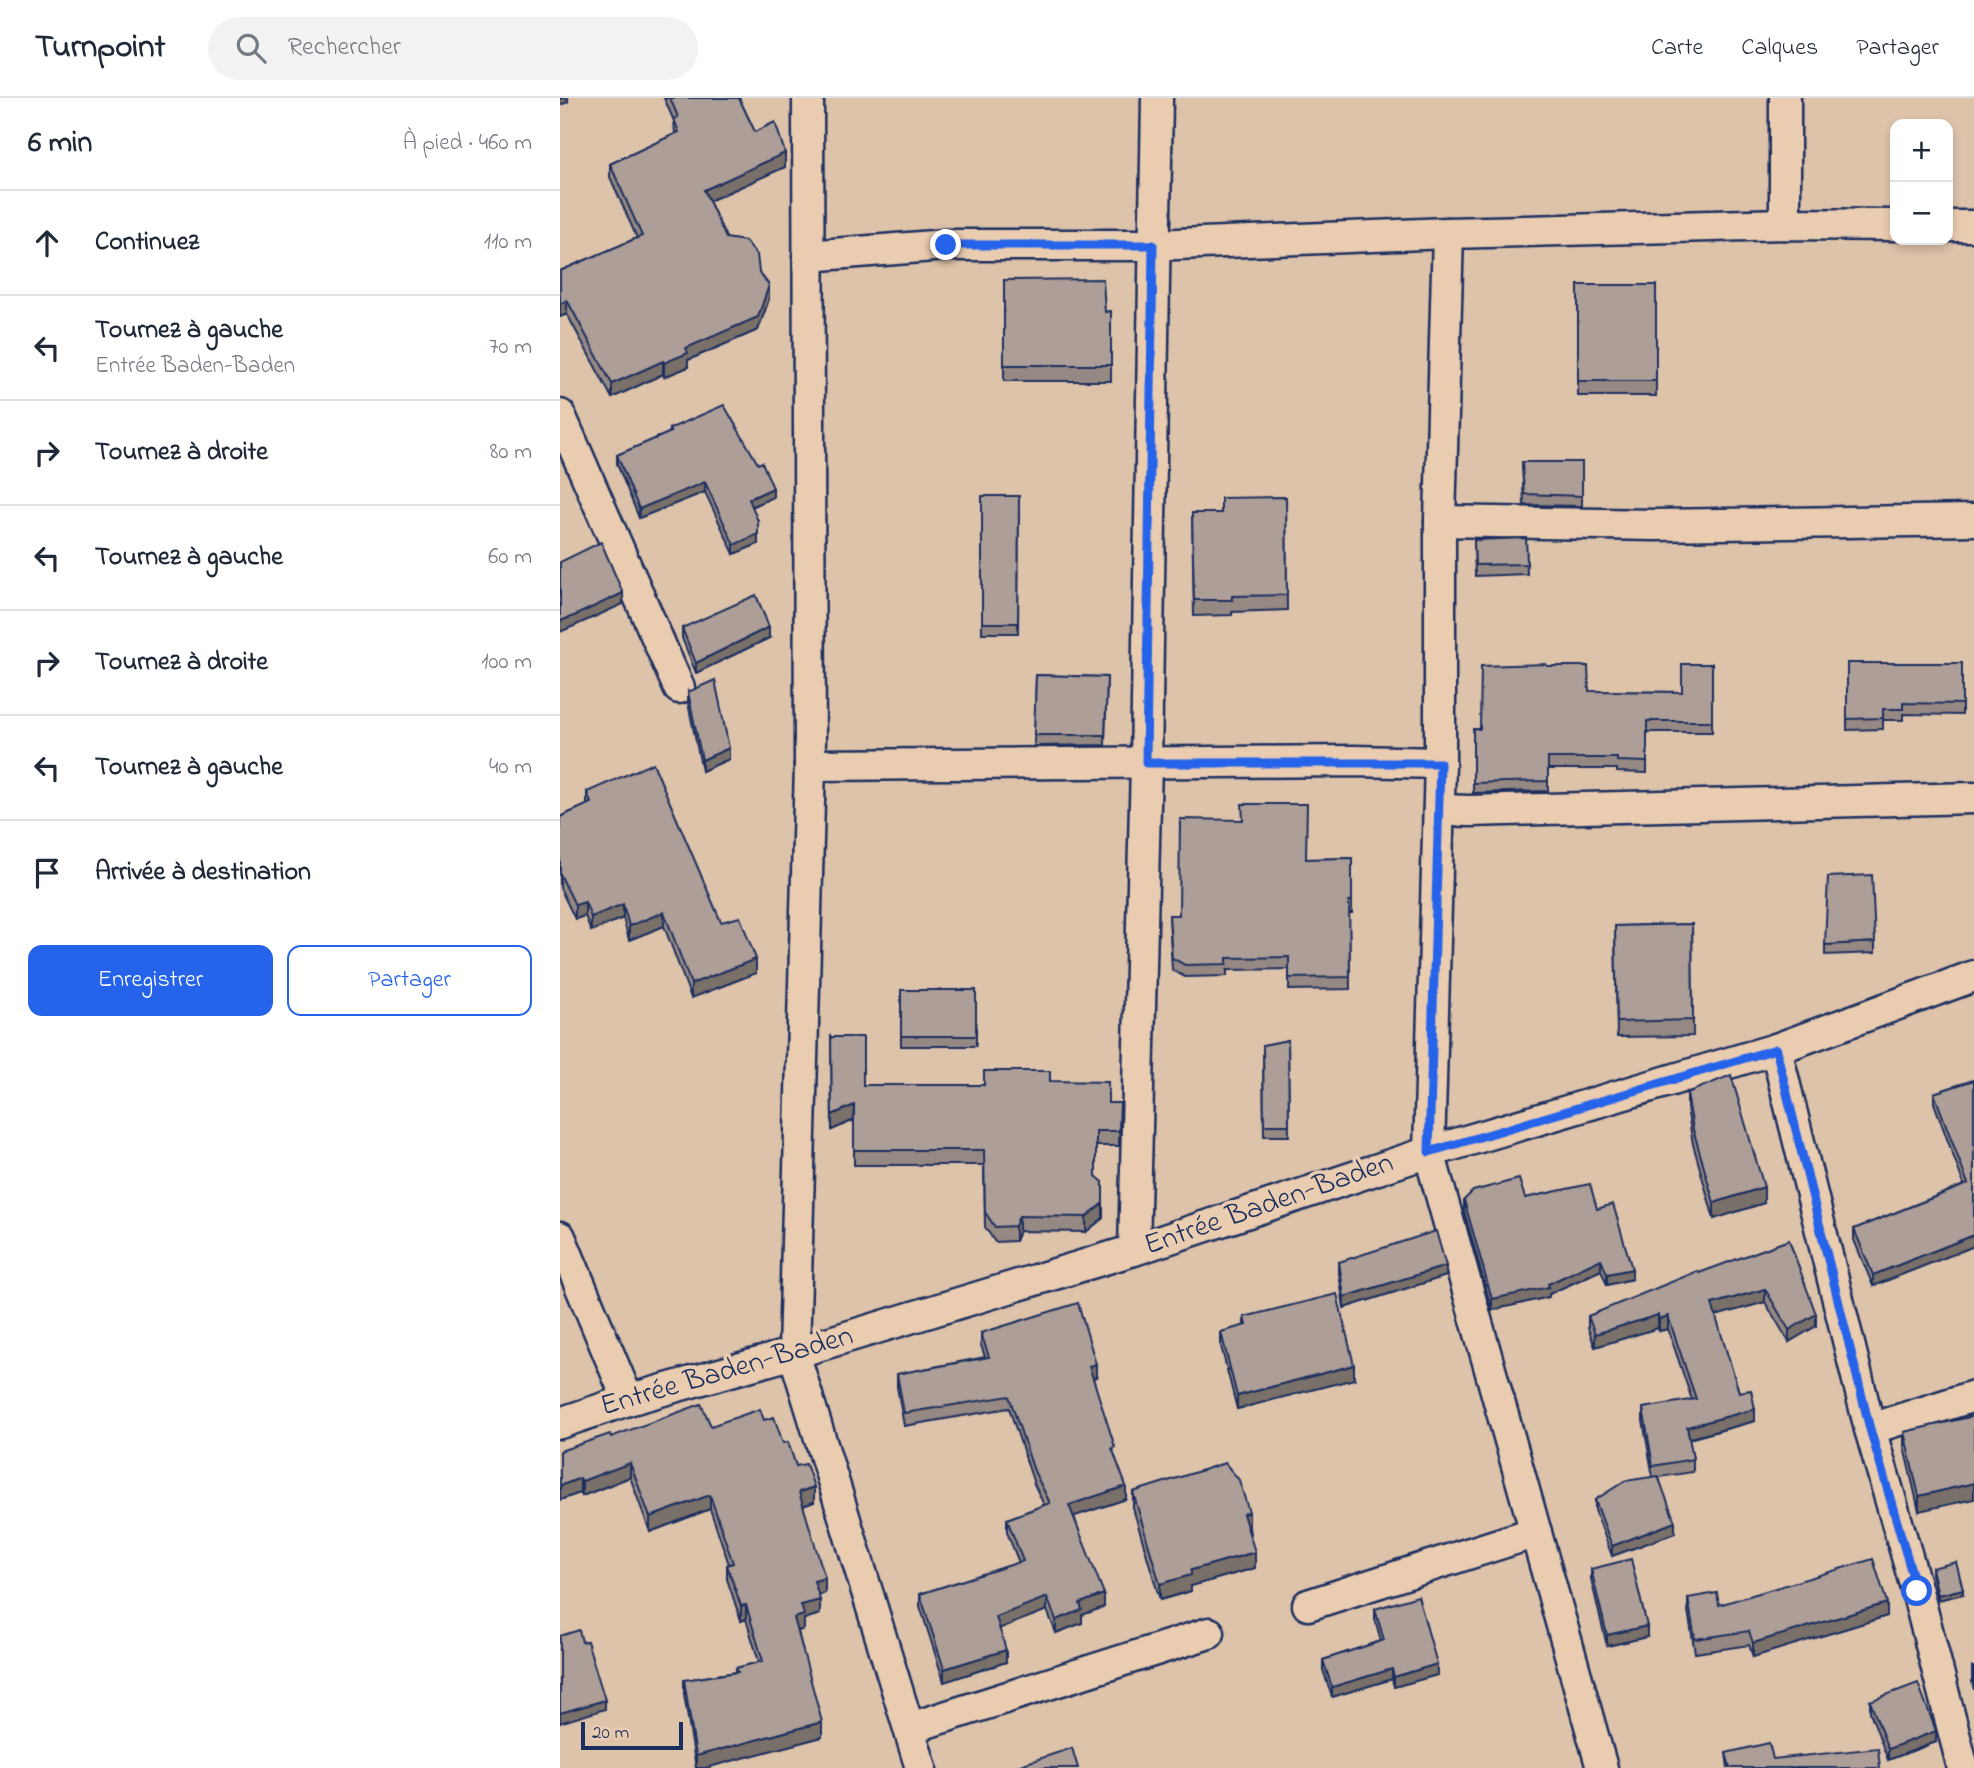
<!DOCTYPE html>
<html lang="fr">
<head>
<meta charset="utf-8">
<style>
	:root { --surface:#fff; --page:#f2f2f3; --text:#1f2937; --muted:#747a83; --line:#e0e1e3; --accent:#2563eb }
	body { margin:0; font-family:"Indie Flower",sans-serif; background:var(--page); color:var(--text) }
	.controls { position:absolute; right:21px; top:21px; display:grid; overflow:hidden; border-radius:14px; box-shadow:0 4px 10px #0003 }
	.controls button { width:63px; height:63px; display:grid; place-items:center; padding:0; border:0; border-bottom:2px solid var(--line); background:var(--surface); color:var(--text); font:35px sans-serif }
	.scale { position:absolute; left:21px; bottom:18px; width:102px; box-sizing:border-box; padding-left:7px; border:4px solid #1b2f5e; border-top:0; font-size:19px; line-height:24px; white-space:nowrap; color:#1b2f5e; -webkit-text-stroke:5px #eaccb0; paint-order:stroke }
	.stop { position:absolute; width:21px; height:21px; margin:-16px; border:5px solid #2563eb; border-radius:50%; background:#fff }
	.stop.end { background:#2563eb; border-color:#fff; box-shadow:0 2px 7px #0008 }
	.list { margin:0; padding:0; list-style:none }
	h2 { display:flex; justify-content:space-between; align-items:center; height:91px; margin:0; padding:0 28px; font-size:30px }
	h2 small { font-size:23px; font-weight:400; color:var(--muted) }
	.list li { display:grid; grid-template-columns:46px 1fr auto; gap:21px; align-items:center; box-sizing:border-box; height:105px; padding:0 28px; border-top:2px solid var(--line) }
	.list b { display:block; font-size:26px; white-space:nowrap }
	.list p { margin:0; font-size:23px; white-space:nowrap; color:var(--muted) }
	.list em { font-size:23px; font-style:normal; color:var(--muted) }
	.actions { display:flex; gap:14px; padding:21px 28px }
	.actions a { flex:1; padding:16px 0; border:2px solid var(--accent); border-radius:14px; text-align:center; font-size:24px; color:var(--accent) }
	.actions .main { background:var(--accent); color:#fff }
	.icon { flex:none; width:38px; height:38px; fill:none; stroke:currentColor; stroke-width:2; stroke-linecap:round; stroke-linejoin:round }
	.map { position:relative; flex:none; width:1414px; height:1670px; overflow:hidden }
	header { display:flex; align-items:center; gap:42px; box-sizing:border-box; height:98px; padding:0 35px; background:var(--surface); border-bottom:2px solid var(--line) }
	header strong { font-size:33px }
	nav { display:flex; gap:38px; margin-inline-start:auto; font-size:24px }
	.search { width:490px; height:63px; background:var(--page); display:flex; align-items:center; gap:18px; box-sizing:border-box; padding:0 24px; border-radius:38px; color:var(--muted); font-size:26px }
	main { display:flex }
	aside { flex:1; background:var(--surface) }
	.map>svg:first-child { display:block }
</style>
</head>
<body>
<header>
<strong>Turnpoint</strong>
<div class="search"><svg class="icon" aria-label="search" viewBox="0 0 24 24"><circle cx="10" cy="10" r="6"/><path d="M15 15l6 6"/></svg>Rechercher</div>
<nav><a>Carte</a><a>Calques</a><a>Partager</a></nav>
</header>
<main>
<aside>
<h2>6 min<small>À pied · 460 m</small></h2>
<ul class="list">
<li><svg class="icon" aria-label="ahead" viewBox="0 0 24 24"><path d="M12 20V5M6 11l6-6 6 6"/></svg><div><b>Continuez</b></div><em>110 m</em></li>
<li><svg class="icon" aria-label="left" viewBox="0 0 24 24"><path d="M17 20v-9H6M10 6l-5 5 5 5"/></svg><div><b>Tournez à gauche</b><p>Entrée Baden-Baden</p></div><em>70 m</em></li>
<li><svg class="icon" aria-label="right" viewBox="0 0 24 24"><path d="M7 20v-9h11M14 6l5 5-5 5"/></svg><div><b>Tournez à droite</b></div><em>80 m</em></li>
<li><svg class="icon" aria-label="left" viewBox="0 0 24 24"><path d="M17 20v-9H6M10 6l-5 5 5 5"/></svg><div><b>Tournez à gauche</b></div><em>60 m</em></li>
<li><svg class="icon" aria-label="right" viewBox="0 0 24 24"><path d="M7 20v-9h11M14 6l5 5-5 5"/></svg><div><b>Tournez à droite</b></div><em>100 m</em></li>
<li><svg class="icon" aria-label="left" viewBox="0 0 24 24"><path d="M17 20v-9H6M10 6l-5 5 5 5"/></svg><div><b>Tournez à gauche</b></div><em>40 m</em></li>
<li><svg class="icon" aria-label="arrive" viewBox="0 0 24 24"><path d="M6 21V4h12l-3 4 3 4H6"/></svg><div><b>Arrivée à destination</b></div></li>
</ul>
<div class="actions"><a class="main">Enregistrer</a><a>Partager</a></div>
</aside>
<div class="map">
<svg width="1414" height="1670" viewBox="0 0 1414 1670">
	<rect width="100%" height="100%" fill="#dec3ab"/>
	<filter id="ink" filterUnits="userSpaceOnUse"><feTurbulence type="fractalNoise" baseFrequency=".0143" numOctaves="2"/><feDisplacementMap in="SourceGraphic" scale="14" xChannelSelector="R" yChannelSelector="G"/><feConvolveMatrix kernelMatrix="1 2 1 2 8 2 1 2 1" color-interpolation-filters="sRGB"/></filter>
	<g filter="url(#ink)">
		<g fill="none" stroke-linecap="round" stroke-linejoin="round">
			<defs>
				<g id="minor">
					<polyline points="248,0 250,667 234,1255 361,1670"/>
					<polyline points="1225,126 1225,0"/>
					<polyline points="1388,128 1414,128"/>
					<polyline points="888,135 880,423 880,665 869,1054 1042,1670"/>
					<polyline points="248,158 386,147 593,147 888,135 1225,126 1335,127"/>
					<polyline points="0,317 119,590"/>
					<polyline points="880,423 1095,427 1414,422"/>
					<polyline points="250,667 795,663 880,665"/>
					<polyline points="879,712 910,713 1414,700"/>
					<polyline points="1216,951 1310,1331 1357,1493 1403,1670"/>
					<polyline points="0,1139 68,1302"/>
					<polyline points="574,1152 586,665 597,0"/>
					<polyline points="0,1325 68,1302 234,1255 574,1152 869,1054 1216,951 1414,878"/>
					<polyline points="1310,1331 1414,1298"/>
					<polyline points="748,1507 976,1434"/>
					<polyline points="350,1630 649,1535"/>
				</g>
			</defs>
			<use href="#minor" stroke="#1b2f5e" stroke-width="35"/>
			<use href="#minor" stroke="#eaccb0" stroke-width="30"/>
		</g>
		<g fill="#968883" stroke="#1b2f5e" stroke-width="2">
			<polygon points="104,0 179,0 195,34 225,69 149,103 166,140 199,174 209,201 198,232 128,262 128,269 104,279 103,276 52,300 7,216 0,219 0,173 77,140 50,79 50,66 115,36 114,23"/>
			<polygon points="444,182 545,214 551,213 551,283 444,283"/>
			<rect x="1018" y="187" width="78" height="111"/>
			<polygon points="109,331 213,399 192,409 198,446 174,456 145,394 79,420 57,366 57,357 109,335"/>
			<polygon points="962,364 1022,364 1022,408 964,407"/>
			<polygon points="422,398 459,398 458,535 422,535"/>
			<polygon points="726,399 727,512 672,514 672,517 634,518 632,415 661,415"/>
			<polygon points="966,440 967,476 915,478 914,442"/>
			<polygon points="122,530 209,540 136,575 122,540"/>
			<polygon points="1287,565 1402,565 1402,617 1343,616 1343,622 1323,622 1323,631 1287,632"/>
			<polygon points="1152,566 1152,634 1087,634 1087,675 1057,674 1057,671 988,671 988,693 913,695 913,631 920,631 987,568 1029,593 1122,594"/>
			<polygon points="476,577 547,579 545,647 474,648"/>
			<polygon points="128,594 169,661 142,673 128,605"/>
			<polygon points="27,694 161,824 196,875 131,900 104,828 69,842 63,820 31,833 25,818 15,821 0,790 0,719 27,707"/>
			<polygon points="792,760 792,815 789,815 790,891 729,892 729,871 667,872 667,878 625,879 612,872 609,817 619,817 746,761"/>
			<polygon points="1132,826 1133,938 1057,939 1055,828"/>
			<polygon points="1315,844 1315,855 1265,857 1265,847"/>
			<rect x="341" y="892" width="75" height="56"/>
			<polygon points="271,939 303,987 424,987 490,983 548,1005 560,1005 559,1048 536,1048 536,1078 543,1120 526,1134 459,1133 455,1143 435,1144 425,1129 424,1067 294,1067 294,1022 272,1032"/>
			<polygon points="728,942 729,1038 704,1038 703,947"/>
			<polygon points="1414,982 1414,1148 1313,1188 1294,1142 1294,1131 1404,1087 1374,1005 1374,995"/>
			<polygon points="1127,995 1204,1105 1154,1121 1133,1046 1127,1010"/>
			<polygon points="965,1100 1037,1111 1072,1181 1047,1187 1041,1172 989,1196 989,1199 932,1212 904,1113 904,1102"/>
			<polygon points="1229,1142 1256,1228 1229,1244 1205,1204 1155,1218 1179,1294 1195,1323 1129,1341 1133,1361 1133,1374 1099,1379 1115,1435 1052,1458 1035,1412 1035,1402 1093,1379 1083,1323 1083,1310 1132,1302 1108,1231 1099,1233 1098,1230 1035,1249 1028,1230 1028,1218"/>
			<polygon points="779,1164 886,1178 784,1210 779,1175"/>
			<polygon points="684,1219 794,1281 677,1311 661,1248 661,1234 684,1228"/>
			<polygon points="421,1235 536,1279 533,1280 555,1359 566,1401 514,1418 544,1509 522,1517 522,1525 496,1535 487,1512 439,1530 446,1564 384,1584 360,1508 360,1496 459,1465 447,1434 447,1421 484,1407 474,1386 449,1310 344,1328 337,1289 337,1276 425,1259 421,1247"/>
			<polygon points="1414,1318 1359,1413 1344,1349 1344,1334"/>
			<polygon points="204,1322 223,1345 236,1368 254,1404 243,1408 265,1495 258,1497 260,1516 244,1521 244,1531 238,1533 262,1639 145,1670 136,1670 124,1596 124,1582 176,1574 176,1570 199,1564 186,1521 181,1523 167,1481 167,1467 169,1466 150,1411 90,1434 70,1379 22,1398 20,1395 0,1402 51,1339"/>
			<polygon points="573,1394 689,1429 695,1470 631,1488 631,1493 600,1502 573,1410"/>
			<polygon points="1372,1470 1403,1496 1378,1502 1372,1476"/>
			<polygon points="1031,1471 1087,1539 1047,1548 1031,1481"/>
			<polygon points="1128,1500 1159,1507 1327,1518 1193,1559 1189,1547 1135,1555 1128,1513"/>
			<polygon points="815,1511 877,1577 834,1589 832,1581 772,1599 763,1572 763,1562 821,1543 815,1521"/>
			<polygon points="1412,1569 1414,1569 1414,1592 1412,1584"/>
			<polygon points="1310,1603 1376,1644 1328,1662 1310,1614"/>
			<polygon points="1166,1655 1213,1661 1320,1670 1168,1670"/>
		</g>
		<g fill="#7a6f6a" stroke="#1b2f5e" stroke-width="2">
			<polygon points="0,0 8,0 8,4 0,7"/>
			<polygon points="225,55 225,69 144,105 144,92"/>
			<polygon points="209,187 209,201 198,232 128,262 128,269 104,279 104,265 126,250"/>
			<polygon points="7,202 7,216 0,219 0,206"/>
			<polygon points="103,263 103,276 52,300 52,286"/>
			<polygon points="145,384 145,394 79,420 79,411"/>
			<polygon points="213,390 213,399 189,410 189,401"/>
			<polygon points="198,423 198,446 174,456 174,447"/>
			<polygon points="63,495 63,506 14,528 0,534 0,523"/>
			<polygon points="209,529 209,540 136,575 136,565"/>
			<polygon points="169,650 169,661 142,673 142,662"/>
			<polygon points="25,804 25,818 15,821 15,807"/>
			<polygon points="63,806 63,820 31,833 31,819"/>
			<polygon points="104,814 104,828 69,842 69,828"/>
			<polygon points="196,861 196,875 131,900 131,886"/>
			<polygon points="294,1007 294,1022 272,1032 272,1017"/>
			<polygon points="1204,1089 1204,1105 1154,1121 1154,1105"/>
			<polygon points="543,1105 543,1120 526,1134 526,1119"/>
			<polygon points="459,1118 459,1133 455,1143 455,1128"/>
			<polygon points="1414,1137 1414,1148 1313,1188 1313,1177"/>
			<polygon points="1041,1161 1041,1172 989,1196 989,1199 932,1212 932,1201 988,1186"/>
			<polygon points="886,1168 886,1178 784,1210 784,1199"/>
			<polygon points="1072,1171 1072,1181 1047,1187 1047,1176"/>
			<polygon points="1205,1191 1205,1204 1152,1219 1152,1206"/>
			<polygon points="1256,1216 1256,1228 1229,1244 1229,1232"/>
			<polygon points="1098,1217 1098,1230 1035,1249 1035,1236"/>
			<polygon points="1108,1218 1108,1231 1099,1233 1099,1221"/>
			<polygon points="536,1266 536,1279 529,1281 529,1268"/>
			<polygon points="794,1267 794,1281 677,1311 677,1298"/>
			<polygon points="1195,1311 1195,1323 1127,1341 1127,1329"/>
			<polygon points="70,1365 70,1379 22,1398 22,1383"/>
			<polygon points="20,1380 20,1395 0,1402 0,1388"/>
			<polygon points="1414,1385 1414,1401 1359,1413 1359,1398"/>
			<polygon points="566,1388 566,1401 509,1420 509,1407"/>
			<polygon points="254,1389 254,1404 239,1409 239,1394"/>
			<polygon points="150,1397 150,1411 90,1434 90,1419"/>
			<polygon points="689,1414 689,1429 683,1431 683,1416"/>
			<polygon points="1115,1424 1115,1435 1052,1458 1052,1448"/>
			<polygon points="695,1454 695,1470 631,1488 631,1493 600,1502 600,1486 631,1472"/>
			<polygon points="265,1480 265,1495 254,1498 254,1483"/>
			<polygon points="1403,1491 1403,1496 1378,1502 1378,1497"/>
			<polygon points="544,1496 544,1509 522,1517 522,1525 496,1535 496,1522 520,1505"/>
			<polygon points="487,1499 487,1512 436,1532 436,1519"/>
			<polygon points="260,1502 260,1516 244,1521 244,1531 234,1534 234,1520 241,1507"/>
			<polygon points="1327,1505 1327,1518 1193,1559 1193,1545"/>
			<polygon points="186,1507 186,1521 181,1523 181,1508"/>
			<polygon points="1087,1528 1087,1539 1047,1548 1047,1537"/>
			<polygon points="446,1552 446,1564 384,1584 384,1571"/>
			<polygon points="877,1566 877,1577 834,1589 834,1579"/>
			<polygon points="832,1571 832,1581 772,1599 772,1589"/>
			<polygon points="45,1602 45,1611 0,1625 0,1615"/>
			<polygon points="262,1624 262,1639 145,1670 136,1670 136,1658"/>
			<polygon points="1376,1633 1376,1644 1328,1662 1328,1651"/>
		</g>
		<g fill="#ae9e98" stroke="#1b2f5e" stroke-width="2">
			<polygon points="110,0 179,0 195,34 215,24 225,55 144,92 166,140 185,143 197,157 199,174 209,187 198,219 126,250 128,255 104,265 103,263 52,286 7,202 0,206 0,173 82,138 50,66 119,34 114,21 118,19"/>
			<polygon points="543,181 545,214 551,213 551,267 444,267 444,182"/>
			<rect x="1018" y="187" width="78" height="96"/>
			<polygon points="164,307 198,366 202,364 213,390 189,401 198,423 198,436 174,447 145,384 79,411 57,357 111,334 109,331"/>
			<polygon points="962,364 1022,364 1022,398 964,396"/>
			<polygon points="422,398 459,398 458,525 422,525"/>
			<polygon points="726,399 727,497 672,498 672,502 634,502 632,415 661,415 661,400"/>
			<polygon points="966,440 967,466 915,467 914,442"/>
			<polygon points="41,444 63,495 14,518 0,523 0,464"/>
			<polygon points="196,497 209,529 136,565 122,530"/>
			<polygon points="1287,565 1402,565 1402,606 1343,605 1343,611 1323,611 1323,620 1287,621"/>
			<polygon points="986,566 987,568 1028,568 1029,593 1122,594 1122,566 1152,566 1152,623 1087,623 1087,664 1057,663 1057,660 988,660 988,683 913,685 913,631 920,631 921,568"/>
			<polygon points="476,577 547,579 545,637 474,637"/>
			<polygon points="155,582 169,650 142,662 128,594"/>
			<polygon points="93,665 161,824 180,819 196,861 131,886 104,814 69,828 63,806 31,819 25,804 15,807 0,776 0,719 31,705 27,694"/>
			<polygon points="682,706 747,706 746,761 792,760 792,803 789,803 790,879 729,880 729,859 667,860 667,866 625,867 612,860 609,817 619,817 620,721 683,722"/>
			<polygon points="1312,777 1315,844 1265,847 1268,779"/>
			<polygon points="1132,826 1133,922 1057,924 1055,828"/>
			<rect x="341" y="892" width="75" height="46"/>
			<polygon points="271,939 303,939 303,987 424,987 424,973 490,973 490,983 548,984 548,1005 560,1005 559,1033 536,1033 536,1078 543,1084 543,1105 526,1119 459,1118 455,1128 435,1129 425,1114 424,1052 294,1052 294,1007 272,1017"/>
			<polygon points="728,942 729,1027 704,1027 703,947"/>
			<polygon points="1171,977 1204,1089 1154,1105 1133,1031 1127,995"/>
			<polygon points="1414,982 1414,1137 1313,1177 1294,1131 1408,1086 1374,995"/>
			<polygon points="959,1081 965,1100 1030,1086 1037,1111 1053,1106 1072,1171 1047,1176 1041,1161 988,1186 989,1189 932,1201 904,1102 913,1093"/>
			<polygon points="876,1133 886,1168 784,1199 779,1164"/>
			<polygon points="1229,1142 1256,1216 1229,1232 1205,1191 1152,1206 1179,1294 1191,1292 1195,1311 1127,1329 1133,1361 1093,1368 1083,1310 1136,1301 1108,1218 1099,1221 1098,1217 1035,1236 1028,1218 1138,1173 1139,1175"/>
			<polygon points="777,1196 794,1267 677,1298 661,1234 686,1227 684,1219"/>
			<polygon points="518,1205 536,1266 529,1268 555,1349 552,1350 566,1388 509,1407 544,1496 520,1505 522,1512 496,1522 487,1499 436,1519 446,1552 384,1571 360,1496 463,1463 447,1421 490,1405 474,1373 449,1298 344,1315 337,1276 429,1259 421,1235"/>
			<polygon points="141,1306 151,1328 200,1311 204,1322 214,1319 223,1345 228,1344 236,1368 246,1366 254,1389 239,1394 265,1480 254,1483 260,1502 241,1507 244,1517 234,1520 262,1624 136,1658 124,1582 178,1574 176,1570 203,1563 186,1507 181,1508 167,1467 173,1465 150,1397 90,1419 70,1365 22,1383 20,1380 0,1388 0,1353 50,1336 51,1339"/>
			<polygon points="1414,1318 1414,1385 1359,1398 1344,1334"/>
			<polygon points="665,1365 679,1382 689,1414 683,1416 695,1454 631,1472 631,1477 600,1486 573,1394"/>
			<polygon points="1098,1378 1115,1424 1052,1448 1035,1402 1065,1383"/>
			<polygon points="1071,1461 1087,1528 1047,1537 1031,1471"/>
			<polygon points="1313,1461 1327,1505 1193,1545 1189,1533 1135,1541 1128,1500 1157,1495 1159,1507"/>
			<polygon points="1396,1464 1403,1491 1378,1497 1372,1470"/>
			<polygon points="858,1498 877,1566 834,1579 832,1571 772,1589 763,1562 824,1542 815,1511"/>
			<polygon points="19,1532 22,1544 27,1543 45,1602 0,1615 0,1538"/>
			<polygon points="1358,1585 1376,1633 1328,1651 1310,1603"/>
			<polygon points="1209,1645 1213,1661 1318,1650 1320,1670 1169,1670 1170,1669 1166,1655"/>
			<polygon points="512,1650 518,1670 454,1670 454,1669"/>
		</g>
	</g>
	<g fill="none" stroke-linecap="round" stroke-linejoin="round" filter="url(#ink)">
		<polyline stroke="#2563eb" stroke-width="9" points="386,147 593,147 586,665 880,665 869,1054 1216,951 1310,1331 1357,1493"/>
	</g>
	<g text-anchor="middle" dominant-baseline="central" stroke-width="7" stroke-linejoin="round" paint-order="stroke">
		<g font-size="30" fill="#1b2f5e" stroke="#eaccb0">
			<text transform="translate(709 1107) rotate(-19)">Entrée Baden-Baden</text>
			<text transform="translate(167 1274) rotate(-16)">Entrée Baden-Baden</text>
		</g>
	</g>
</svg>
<div class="controls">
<button>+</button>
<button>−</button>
</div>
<div class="scale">20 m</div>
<div class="stop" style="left:1357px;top:1493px"></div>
<div class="stop end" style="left:386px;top:147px"></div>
</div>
</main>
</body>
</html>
